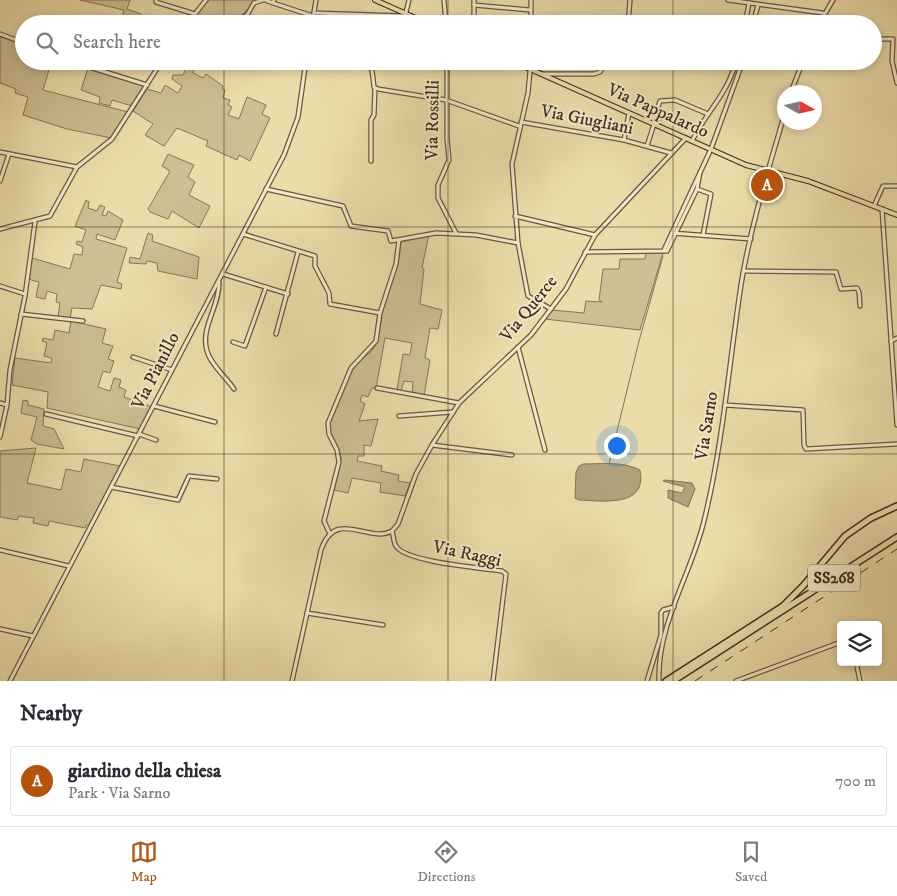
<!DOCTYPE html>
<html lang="en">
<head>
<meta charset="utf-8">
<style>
	:root { --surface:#fff; --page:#f2f2f3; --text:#2b2b33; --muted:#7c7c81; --line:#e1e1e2; --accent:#b45309 }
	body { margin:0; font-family:"IM FELL DW Pica",serif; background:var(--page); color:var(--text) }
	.controls { position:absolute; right:15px; bottom:15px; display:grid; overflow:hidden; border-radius:5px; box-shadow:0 2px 8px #0003 }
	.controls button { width:45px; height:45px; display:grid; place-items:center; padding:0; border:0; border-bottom:1px solid var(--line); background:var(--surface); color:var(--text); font:25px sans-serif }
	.compass { position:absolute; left:777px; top:85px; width:45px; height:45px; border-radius:50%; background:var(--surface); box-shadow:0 2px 8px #0003; rotate:98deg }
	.you { position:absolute; left:616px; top:445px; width:18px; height:18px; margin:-12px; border:4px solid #fff; border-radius:50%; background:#1a73e8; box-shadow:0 0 0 8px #1a73e833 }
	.badge { display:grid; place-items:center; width:32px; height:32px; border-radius:50%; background:var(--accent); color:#fff; font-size:16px; font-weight:700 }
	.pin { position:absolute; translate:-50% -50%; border:2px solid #fff; box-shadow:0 1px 5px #0006 }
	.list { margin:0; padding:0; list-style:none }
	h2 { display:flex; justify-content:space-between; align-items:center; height:65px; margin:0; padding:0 20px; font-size:21px }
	h2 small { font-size:16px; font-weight:400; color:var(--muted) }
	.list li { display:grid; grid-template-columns:32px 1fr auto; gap:15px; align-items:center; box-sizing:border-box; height:70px; margin:0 10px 10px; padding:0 10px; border:1px solid var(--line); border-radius:5px }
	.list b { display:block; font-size:19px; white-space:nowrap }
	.list p { margin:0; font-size:16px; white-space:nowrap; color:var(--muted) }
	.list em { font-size:16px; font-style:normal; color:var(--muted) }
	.icon { flex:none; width:28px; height:28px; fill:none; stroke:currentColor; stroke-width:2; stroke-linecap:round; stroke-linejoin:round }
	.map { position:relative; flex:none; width:897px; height:681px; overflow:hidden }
	.search { position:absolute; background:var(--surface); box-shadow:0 2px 8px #0003; left:15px; right:15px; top:15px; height:55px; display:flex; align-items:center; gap:12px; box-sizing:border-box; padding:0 18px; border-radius:28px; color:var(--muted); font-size:19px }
	.sheet { height:145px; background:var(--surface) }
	nav { display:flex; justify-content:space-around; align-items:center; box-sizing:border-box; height:70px; border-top:1px solid var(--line); background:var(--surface); font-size:14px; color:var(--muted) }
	nav a { display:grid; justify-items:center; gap:2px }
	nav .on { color:var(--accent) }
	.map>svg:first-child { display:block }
</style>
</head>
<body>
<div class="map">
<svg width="897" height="681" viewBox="0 0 897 681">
	<rect width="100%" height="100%" fill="#ebdda9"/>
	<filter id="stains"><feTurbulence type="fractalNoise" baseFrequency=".004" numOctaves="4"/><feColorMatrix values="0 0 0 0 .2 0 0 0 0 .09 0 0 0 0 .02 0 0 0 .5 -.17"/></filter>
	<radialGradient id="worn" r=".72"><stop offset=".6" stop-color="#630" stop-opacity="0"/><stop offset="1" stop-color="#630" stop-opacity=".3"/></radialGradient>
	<g fill="#cdbf92" stroke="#857659">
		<polygon points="80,0 130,0 127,9 141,14 140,17 144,19 142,24 121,24 124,10"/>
		<path d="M207,0h51l-5,2c-14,23 -37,27 -62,19z"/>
		<polygon points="0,36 24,45 23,61 49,70 43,90 128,112 111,138 67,129 23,115 28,97 15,93 16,89 0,83"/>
		<polygon points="187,66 194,68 193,73 203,78 206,74 223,86 222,89 225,90 223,98 230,100 228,105 232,107 228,115 239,119 247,97 266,105 262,114 270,118 250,161 239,155 237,160 206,146 208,141 177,128 164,146 145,135 153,124 133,111 147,89 161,93 165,85 178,93 182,86 172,79 173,75 183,75"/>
		<polygon points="88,68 144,86 132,106 112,100 110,106 99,103 100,97 81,90"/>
		<polygon points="168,154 194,165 188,177 195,182 189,195 210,206 199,228 172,211 168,219 150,212 148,209 170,171 162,166"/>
		<polygon points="86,200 89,202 88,208 97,211 100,205 105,207 102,215 106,216 108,211 123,220 115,240 97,234 96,239 127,248 117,282 122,284 121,289 101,285 92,309 72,308 70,319 58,317 60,303 56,302 57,294 47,291 45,299 36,297 39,282 31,280 29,277 32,258 70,269 74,254 82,255 83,247 76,244 77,241 82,242 86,230 75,226"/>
		<polygon points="148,233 153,235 152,241 199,257 197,279 158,271 157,263 147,261 146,264 129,263 130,257 140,259"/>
		<polygon points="429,234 422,268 424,269 420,304 442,310 438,329 430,328 425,358 430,360 424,396 412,394 413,382 404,381 401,391 397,390 403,354 410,355 412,343 385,338 376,388 372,388 368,397 362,395 360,401 365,404 359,421 378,419 371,446 364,445 364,456 358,456 357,461 382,466 381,471 399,475 398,481 410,483 405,496 380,492 381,483 352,478 348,493 334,490 341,458 329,430 331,420 351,372 357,363 371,352 377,343 380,316 398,264 401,242"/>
		<polygon points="646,252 663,253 640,330 545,319 552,310 584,313 586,301 602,302 599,300 603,269 619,269 620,259 645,259"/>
		<polygon points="71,321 106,329 102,343 113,346 108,359 114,361 110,373 103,371 98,387 110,391 114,378 121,380 119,387 126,390 124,397 152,407 140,429 47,408 48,392 12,385 15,358 51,363 52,358 44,356 47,343 42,341 43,338 53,340 55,330 69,333"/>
		<polygon points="23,400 28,401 28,405 44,409 43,426 54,429 64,449 37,444 31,440 37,417 21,413"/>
		<polygon points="36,448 27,483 61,490 66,469 81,472 84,459 120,466 89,525 86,525 85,528 49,521 48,526 33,523 34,518 19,516 17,520 0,517 0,451"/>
	</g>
	<g fill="#b0a17a" stroke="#827256">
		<path d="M583,464c19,0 40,-3 57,6 8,38 -38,31 -61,30l-4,-2 1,-26 3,-6z"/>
		<polygon points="665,480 692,483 695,489 688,507 668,498 668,490 682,493 685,487 663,481"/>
	</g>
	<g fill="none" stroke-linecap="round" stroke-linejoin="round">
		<polyline stroke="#827256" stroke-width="1" points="609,464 639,341 663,256"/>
		<defs>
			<g id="minor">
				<polyline points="156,0 156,2 195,14"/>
				<polyline points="265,0 273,3 274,0"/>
				<polyline points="444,0 446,24"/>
				<polyline points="728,0 823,13"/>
				<polyline points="273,3 313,16"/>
				<polyline points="474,5 530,10"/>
				<polyline points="314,13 405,16 409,0"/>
				<polyline points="189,21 197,24"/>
				<polyline points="187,24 206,0"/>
				<polyline points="230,24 247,15 254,3 263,0"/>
				<polyline points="312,24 316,0"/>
				<polyline points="474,24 474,0"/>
				<polyline points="531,24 531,0"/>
				<polyline points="628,24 630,0"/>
				<polyline points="745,24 749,3"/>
				<polyline points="753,24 758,5"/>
				<polyline points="819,24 833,0"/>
				<polyline points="0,34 24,43"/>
				<polyline points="873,39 893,39 892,61 897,83"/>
				<polyline points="70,61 147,85"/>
				<polyline points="153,61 161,63"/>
				<polyline points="447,61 447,138 449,160 438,185 438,198 456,233"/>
				<polyline points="531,61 528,93 512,164 518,243 528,296 551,309"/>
				<polyline points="712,61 735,67"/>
				<polyline points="306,67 368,66 372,70 374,87 378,89 446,100 519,126"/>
				<polyline points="95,68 98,61"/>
				<polyline points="541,74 594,74 600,72 606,61"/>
				<polyline points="791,92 803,61"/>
				<polyline points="521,122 624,140 671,153"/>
				<polyline points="656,125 661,111 657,110 660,101 675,100 708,114"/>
				<polyline points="624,140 629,113"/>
				<path d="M692,141c14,-29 36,-47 44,-80"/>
				<polyline points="647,146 654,124"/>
				<polyline points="0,152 77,167"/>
				<polyline points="371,161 371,120 374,115 375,88"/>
				<polyline points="0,181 9,154"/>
				<polyline points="266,189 343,206 351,226 388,231 391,241 436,233 476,235 518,243"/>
				<polyline points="697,189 711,194 703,235"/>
				<polyline points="874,206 883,186 897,186"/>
				<polyline points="882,209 897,425"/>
				<polyline points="515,216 595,235"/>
				<polyline points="0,229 50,216 77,167 112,139 162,61"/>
				<polyline points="672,233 751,239"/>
				<polyline points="243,234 315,256 315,266 329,293 330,304 380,313"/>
				<polyline points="664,250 711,149 743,61"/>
				<polyline points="585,252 667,251 697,189 700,172"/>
				<polyline points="744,271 836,272 841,289 857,288 859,292 860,306"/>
				<polyline points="223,274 288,294"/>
				<path d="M219,282c1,24 -19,45 -12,69 4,14 19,26 27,38"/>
				<polyline points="0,286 25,294"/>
				<polyline points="21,314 83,321"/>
				<polyline points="276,334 298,252"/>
				<polyline points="891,341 897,338"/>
				<polyline points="233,342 245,346 266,287"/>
				<polyline points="518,347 545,450"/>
				<polyline points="133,357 172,370"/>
				<polyline points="377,388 459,403"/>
				<polyline points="0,403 7,405"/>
				<polyline points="725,405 803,410 804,445 806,449 897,444"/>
				<polyline points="154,406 215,422"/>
				<polyline points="46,414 138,436"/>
				<polyline points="399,416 453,412"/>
				<polyline points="139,434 156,440"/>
				<polyline points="0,437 7,405 10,370 25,296 35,222"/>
				<polyline points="432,445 512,455"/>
				<polyline points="111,487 178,500 189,476 217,479"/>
				<polyline points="392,531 398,524 416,474 432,445 459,403 531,335 566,289 595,235 686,138"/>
				<path d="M392,531c2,5 1,11 4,15 9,16 86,22 106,25l4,3 -13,107"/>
				<polyline points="330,534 324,521 339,462 337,450 329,434 328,423 351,368 376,341 380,313 396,264 399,240"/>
				<polyline points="0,550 69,566"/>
				<polyline points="307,613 383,625"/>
				<polyline points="0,629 33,636"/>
				<polyline points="856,662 860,681"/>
				<polyline points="10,681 284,155 298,117 306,61"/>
				<path d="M292,681l29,-131c15,-43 47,-6 71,-19"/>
				<polyline points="647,681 661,635 661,613 663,610 674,607"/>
				<path d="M659,681c-2,-57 32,-106 45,-160 19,-77 25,-157 37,-236 9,-57 27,-114 43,-169"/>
				<polyline points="736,681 841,642"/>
			</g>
			<g id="major">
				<polyline points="375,0 429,24"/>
				<polyline points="512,61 746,165 808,181 897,215"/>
			</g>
			<g id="highway">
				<polyline points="666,681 783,606 803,586 845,536 871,518 897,506"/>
				<polyline points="673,681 897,537"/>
			</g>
		</defs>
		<use href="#minor" stroke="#685842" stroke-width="5.5"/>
		<use href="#major" stroke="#3d2c20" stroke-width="6"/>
		<use href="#highway" stroke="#3d2c20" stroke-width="8"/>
		<use href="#minor" stroke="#f2e9c7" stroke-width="3"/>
		<use href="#major" stroke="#ebdda9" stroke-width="4"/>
		<use href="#highway" stroke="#ebdda9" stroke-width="5"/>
		<polyline stroke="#3d2c20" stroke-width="1" stroke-dasharray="9 9" stroke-linecap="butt" points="695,681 897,549"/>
	</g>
	<path fill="none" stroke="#3d2c20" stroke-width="1" stroke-opacity="0.55" d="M224,0v24M448,0v24M673,0v24M224,61v620M448,61v620M673,61v620M0,227h897M0,454h897"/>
	<g text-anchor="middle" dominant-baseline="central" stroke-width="4" stroke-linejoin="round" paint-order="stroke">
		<rect fill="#f2e9c7" stroke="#736552" stroke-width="1" x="808" y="564.5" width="52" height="27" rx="4"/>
		<g font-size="16" font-weight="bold" fill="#3d2c20">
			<text x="834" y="578">SS268</text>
		</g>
		<g font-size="18" fill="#3d2c20" stroke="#f2e9c7">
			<text transform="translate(658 111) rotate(24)">Via Pappalardo</text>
			<text transform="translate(433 120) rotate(-89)">Via Rossilli</text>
			<text transform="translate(587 120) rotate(11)">Via Giugliani</text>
			<text transform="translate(529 309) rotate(-51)">Via Querce</text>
			<text transform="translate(156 371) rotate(-63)">Via Pianillo</text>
			<text transform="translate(707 426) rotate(-81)">Via Sarno</text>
			<text transform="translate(467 554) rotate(12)">Via Raggi</text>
		</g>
	</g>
	<rect width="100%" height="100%" filter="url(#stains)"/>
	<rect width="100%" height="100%" fill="url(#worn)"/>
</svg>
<div class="controls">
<button><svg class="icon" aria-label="layers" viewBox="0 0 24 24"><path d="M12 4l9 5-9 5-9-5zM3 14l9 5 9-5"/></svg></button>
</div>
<svg class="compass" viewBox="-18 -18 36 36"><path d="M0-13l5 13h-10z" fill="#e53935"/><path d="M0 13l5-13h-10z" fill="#7c7c81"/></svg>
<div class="you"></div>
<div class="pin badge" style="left:767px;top:185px">A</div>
<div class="search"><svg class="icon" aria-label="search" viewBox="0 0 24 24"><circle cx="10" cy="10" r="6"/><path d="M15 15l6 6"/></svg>Search here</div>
</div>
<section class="sheet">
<h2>Nearby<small></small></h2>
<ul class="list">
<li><span class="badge">A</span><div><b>giardino della chiesa</b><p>Park · Via Sarno</p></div><em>700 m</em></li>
</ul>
</section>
<nav>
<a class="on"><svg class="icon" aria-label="map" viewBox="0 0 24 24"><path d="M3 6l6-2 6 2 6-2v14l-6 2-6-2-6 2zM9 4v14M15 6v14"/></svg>Map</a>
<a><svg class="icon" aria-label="directions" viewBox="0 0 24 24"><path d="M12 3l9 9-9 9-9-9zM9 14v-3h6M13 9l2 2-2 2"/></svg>Directions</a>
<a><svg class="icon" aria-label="saved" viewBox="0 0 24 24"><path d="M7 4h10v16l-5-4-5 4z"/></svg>Saved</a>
</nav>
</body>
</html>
